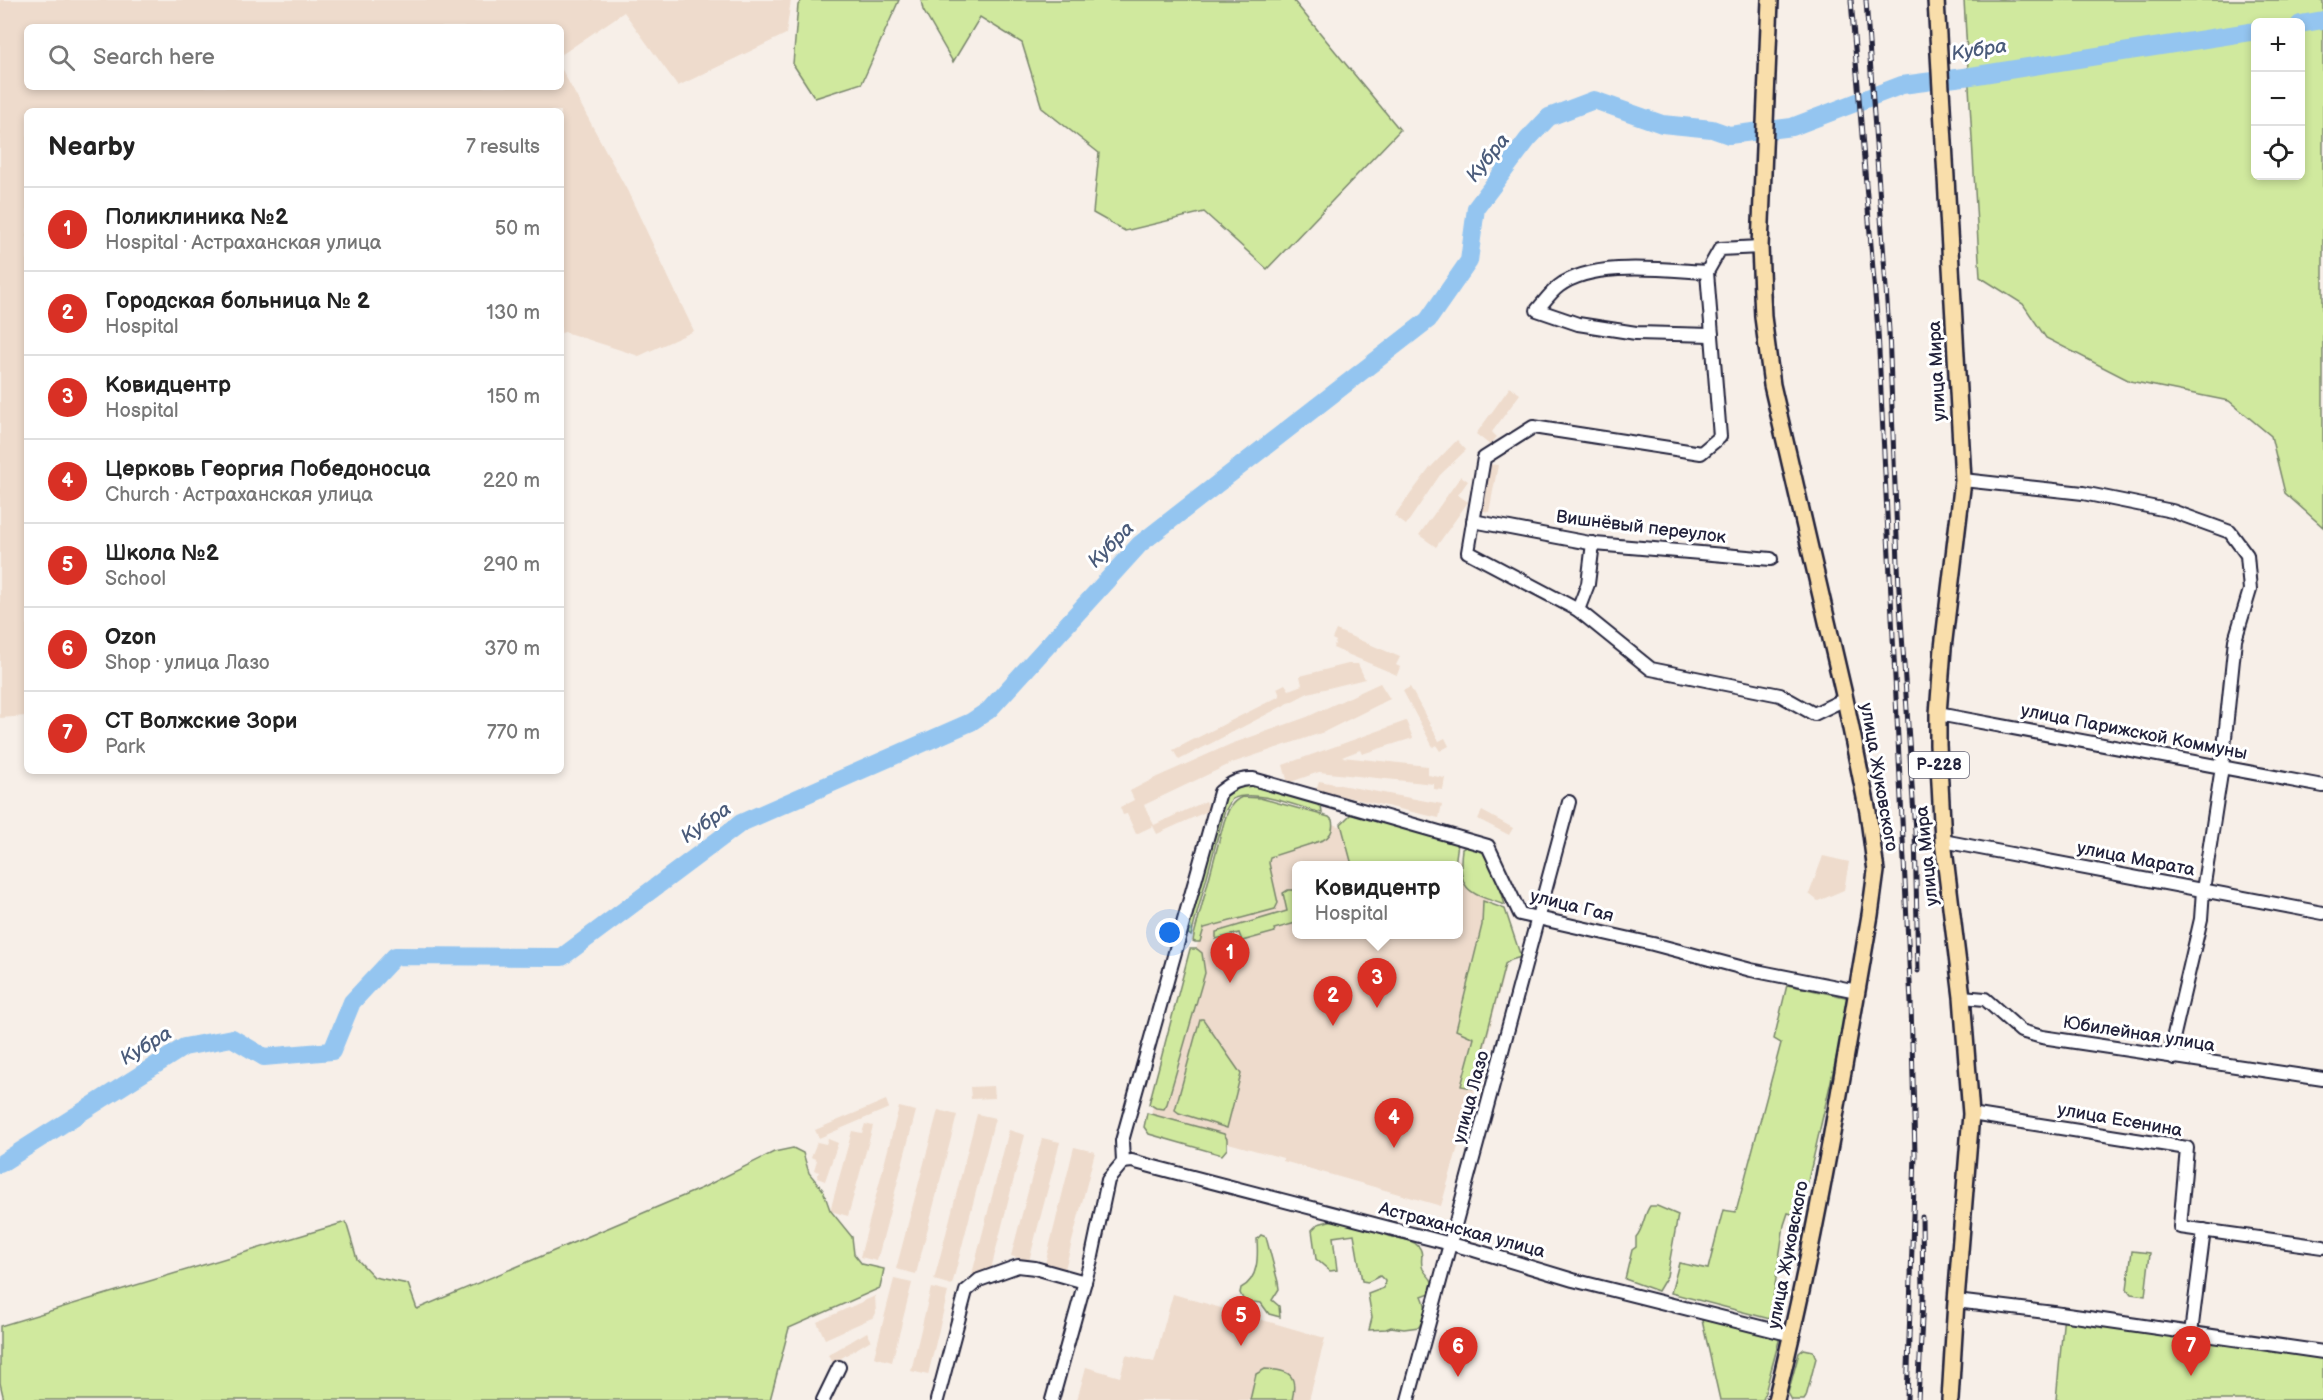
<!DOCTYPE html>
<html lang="en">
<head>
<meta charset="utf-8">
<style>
	:root { --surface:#fff; --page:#f2f2f2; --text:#222; --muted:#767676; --line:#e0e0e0; --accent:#d93025 }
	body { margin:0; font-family:"Balsamiq Sans",sans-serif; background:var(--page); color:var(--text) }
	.controls { position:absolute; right:18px; top:18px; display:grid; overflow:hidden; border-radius:9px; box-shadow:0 3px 9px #0003 }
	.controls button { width:54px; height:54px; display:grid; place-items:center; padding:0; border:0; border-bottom:2px solid var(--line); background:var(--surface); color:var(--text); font:30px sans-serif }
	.you { position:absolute; left:1170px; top:933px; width:21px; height:21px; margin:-15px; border:4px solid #fff; border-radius:50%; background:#1a73e8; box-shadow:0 0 0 9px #1a73e833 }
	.badge { display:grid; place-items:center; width:39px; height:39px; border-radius:50%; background:var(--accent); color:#fff; font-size:20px; font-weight:700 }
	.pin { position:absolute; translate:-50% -50px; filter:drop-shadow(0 2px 3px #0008) }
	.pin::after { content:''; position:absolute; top:32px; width:21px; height:18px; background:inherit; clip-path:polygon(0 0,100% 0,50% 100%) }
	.popup { position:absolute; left:1292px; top:861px; width:171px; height:78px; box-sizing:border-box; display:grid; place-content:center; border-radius:9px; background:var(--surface); filter:drop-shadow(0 2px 4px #0005); font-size:20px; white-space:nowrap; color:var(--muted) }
	.popup b { font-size:22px; color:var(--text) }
	.popup::after { content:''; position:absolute; left:50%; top:100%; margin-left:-12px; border:12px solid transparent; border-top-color:var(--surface) }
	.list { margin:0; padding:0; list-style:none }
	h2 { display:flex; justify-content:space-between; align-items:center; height:78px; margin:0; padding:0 24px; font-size:26px }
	h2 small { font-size:20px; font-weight:400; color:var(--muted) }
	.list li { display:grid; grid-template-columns:39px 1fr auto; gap:18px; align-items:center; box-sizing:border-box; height:84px; padding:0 24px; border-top:2px solid var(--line) }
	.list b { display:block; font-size:22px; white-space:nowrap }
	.list p { margin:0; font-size:20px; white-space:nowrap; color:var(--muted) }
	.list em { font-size:20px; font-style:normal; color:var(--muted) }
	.icon { flex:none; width:33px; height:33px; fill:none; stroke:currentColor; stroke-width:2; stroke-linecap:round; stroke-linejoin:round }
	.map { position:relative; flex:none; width:2323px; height:1400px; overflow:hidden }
	.search { position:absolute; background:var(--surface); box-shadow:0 3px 9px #0003; left:24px; top:24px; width:540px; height:66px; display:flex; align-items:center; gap:15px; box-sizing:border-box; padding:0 21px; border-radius:9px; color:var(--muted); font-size:22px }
	.panel { position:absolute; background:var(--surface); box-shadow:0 3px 9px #0003; left:24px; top:108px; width:540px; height:666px; border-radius:9px }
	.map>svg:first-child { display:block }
</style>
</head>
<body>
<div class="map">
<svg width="2323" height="1400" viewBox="0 0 2323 1400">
	<rect width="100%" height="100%" fill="#f7efe8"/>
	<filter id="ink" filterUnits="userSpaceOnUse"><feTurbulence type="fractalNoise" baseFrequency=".0167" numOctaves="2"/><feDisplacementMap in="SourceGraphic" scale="12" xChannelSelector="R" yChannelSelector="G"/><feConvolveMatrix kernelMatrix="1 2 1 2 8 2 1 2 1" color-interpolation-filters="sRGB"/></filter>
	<g filter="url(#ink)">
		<g fill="#eedbcc" fill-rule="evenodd">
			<polygon points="0,0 791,0 786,34 678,86 624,12 561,55 561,27 27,27 27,87 561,87 561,68 627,190 694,331 639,356 565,332 561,333 561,111 27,111 27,716 0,718"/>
			<polygon points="1510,387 1520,394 1492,432 1497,437 1490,445 1476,434"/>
			<polygon points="1457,440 1466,450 1440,475 1406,525 1394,516 1430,468"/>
			<polygon points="1488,464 1498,465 1489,512 1479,510"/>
			<polygon points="1461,476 1468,481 1458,495 1468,502 1436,547 1419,535"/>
			<polygon points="1336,630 1400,657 1396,665 1400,667 1397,675 1333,648 1336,641 1332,639"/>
			<polygon points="1348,664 1358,664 1365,679 1308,693 1179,760 1173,750 1280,696 1277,688 1285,684 1289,690 1302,685 1300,676"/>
			<polygon points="1380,683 1390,699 1324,732 1232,763 1144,805 1154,825 1206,801 1210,810 1157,834 1153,826 1136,834 1127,814 1123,815 1120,807 1134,800 1130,791 1157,777 1231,744 1307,717"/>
			<polygon points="1410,687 1439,741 1445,738 1449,746 1440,751 1436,745 1433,747 1403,691"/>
			<polygon points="1406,721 1413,738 1362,754 1360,750 1342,757 1428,766 1428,775 1445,778 1443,790 1434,789 1434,784 1319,772 1288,783 1283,765"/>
			<polygon points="1319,781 1442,804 1439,818 1316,790"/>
			<path d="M1275,808l202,57 30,96 -33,130 -33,115 -158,-45v-3l-134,-37 76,-277zM1296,866h162v68h-162z"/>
			<polygon points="1482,811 1513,828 1509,835 1478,819"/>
			<polygon points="1823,856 1849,862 1844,890 1818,901 1809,894"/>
			<polygon points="994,1086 995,1098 971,1099 970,1087"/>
			<polygon points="886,1100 889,1108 819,1138 815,1130"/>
			<polygon points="899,1107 916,1111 877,1261 860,1257"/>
			<polygon points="938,1110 957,1115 916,1274 896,1269"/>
			<polygon points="977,1114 995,1118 952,1285 934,1280"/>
			<polygon points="865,1124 873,1126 848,1216 830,1211 852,1131 862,1133"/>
			<polygon points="1009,1130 1025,1135 990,1273 981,1277 972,1274"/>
			<polygon points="1042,1138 1060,1142 1029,1261 1011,1256"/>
			<polygon points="828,1139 838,1143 825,1181 817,1178 819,1172 814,1170 817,1160 811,1157 817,1142 826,1144"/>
			<polygon points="1074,1147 1095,1152 1065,1269 1045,1264"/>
			<polygon points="894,1279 912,1283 892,1362 874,1357"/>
			<polygon points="931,1288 948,1292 928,1375 911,1371"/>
			<polygon points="1173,1294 1325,1338 1309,1400 1077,1400 1086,1367 1120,1377 1126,1355 1154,1362"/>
			<polygon points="875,1296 876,1313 874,1317 825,1339 817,1322"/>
			<polygon points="867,1332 871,1340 833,1363 828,1355"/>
		</g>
		<g fill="#d0e99e" stroke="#79866c" stroke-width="1.5" fill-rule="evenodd">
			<polygon points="802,0 899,0 862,83 815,98 793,64 798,5"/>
			<polygon points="921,0 1293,0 1400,130 1267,269 1204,212 1125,231 1093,213 1099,153 1042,108 1022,43 980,17 953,62 923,10"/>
			<path d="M1964,0h359v527l-38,-34 -14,-57 -42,-35 -99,-20 -84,-43 -23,-34 -43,-27zM2256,22h44v154h-44z"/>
			<path d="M1240,781l76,17 5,7 1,8c-24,-6 -67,-25 -90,-14l-8,14 -33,123 -6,-5 36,-136z"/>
			<path d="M1242,797l18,1 69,19 3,3c2,9 -1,16 -9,20l-53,17 -1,6 9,40 -3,6 -71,19 -4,14h-5l-2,-1 1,-6 30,-113c4,-12 7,-20 18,-25z"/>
			<polygon points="1353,812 1458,843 1455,865 1352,865 1341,824"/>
			<path d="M1470,844l14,6 13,26 8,29c-36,-12 -48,-13 -43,-56z"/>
			<polygon points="1288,890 1296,890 1296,923 1274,929 1275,932 1242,941 1239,933 1216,939 1216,932 1287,911 1283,893"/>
			<polygon points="1483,901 1505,909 1521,957 1511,960 1505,964 1473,1088 1461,1086 1474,1038 1456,1030 1482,925"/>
			<polygon points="1190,949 1197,949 1202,953 1205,973 1167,1104 1164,1109 1156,1108 1149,1104"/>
			<polygon points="1787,985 1850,998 1800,1216 1788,1213 1784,1225 1770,1319 1671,1293 1679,1263 1708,1269 1723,1210 1736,1212 1781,1043 1774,1039"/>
			<polygon points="1200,1019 1203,1019 1241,1074 1227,1128 1179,1113 1175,1110"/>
			<polygon points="1147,1113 1224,1134 1227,1139 1227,1149 1222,1155 1149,1134 1144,1127"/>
			<polygon points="793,1148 803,1153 809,1173 823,1190 830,1210 852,1237 854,1254 862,1264 884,1269 880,1288 789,1328 770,1400 4,1400 0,1383 0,1326 346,1222 357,1259 374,1277 408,1284 417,1309 702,1188 774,1152"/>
			<path d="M1650,1206h7l21,9 -11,61 -9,15 -33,-12 7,-29 4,-3v-10c8,-9 7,-21 14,-31z"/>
			<path d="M1333,1220c22,-1 39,10 59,17 9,2 20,2 27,10 6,7 0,14 4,22 5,9 14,11 7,24l-8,3c6,13 4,19 -3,31l-15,2 -13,-2 -5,2 -17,1 3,-12 -4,-24 16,-6 1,-7 -5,-5 -12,6 -6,-1 -8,-47 -21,3 4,33 -7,1 -14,-12 -4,-29 6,-6z"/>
			<path d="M1261,1235l5,2 12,45 1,7 -7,11 7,6 1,11 -11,-3 -8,-11 -17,-2 -4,-8 1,-5c18,-9 17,-32 16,-49z"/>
			<polygon points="2132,1251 2150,1253 2145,1296 2131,1294 2127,1289"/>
			<polygon points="2064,1314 2323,1352 2323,1400 2056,1400"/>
			<polygon points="1701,1316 1780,1337 1763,1400 1720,1400"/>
			<polygon points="1804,1349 1813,1351 1816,1358 1806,1397 1804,1400 1792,1400 1788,1393 1799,1353"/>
			<path d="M1265,1369c25,1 33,6 27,31h-42l6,-26z"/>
		</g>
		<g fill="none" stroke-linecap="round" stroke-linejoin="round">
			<g stroke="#94c5f0" stroke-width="18">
				<polyline points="2300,24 2323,20"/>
				<polyline points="0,1164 184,1047 232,1038 264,1057 332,1051 352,1002 395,956 562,957 741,823 971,722 989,710 1140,544 1428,320 1469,261 1476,208 1528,139 1549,117 1594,100 1662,124 1712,129 1729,135 1792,127 1902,85 1971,76 2256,31"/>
			</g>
			<defs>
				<g id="minor">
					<polyline points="1760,247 1720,249 1707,272 1720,437 1701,453 1533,427 1484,458 1468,552 1578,610 1651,669 1780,695 1814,714 1845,699"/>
					<path d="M1707,272c-41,-2 -114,-12 -148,14 -8,6 -15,16 -22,24l41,14 58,9 76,2"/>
					<polyline points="1963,480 2083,493 2172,511 2230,532 2247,555 2250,590 2235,640 2222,767 2203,890 2201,919 2172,1043 2174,1058"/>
					<polyline points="1473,521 1595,544 1771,559"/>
					<polyline points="1578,610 1588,584 1593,543"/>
					<polyline points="1938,714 2323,786"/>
					<polyline points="1943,841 2323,913"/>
					<polyline points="1962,997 1985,999 2021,1031 2042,1037 2323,1079"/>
					<polyline points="1971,1114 2187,1148 2180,1227 2323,1247"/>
					<polyline points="1123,1162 1132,1161 1158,1168 1474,1250 1573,1280 1792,1335"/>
					<polyline points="1956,1301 2054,1313 2323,1352"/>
					<polyline points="2191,1333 2204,1230"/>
					<polyline points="823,1400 839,1367"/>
					<polyline points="937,1400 966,1291 979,1280 1018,1266 1035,1268 1085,1282"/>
					<path d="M1052,1400l40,-144 16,-76 15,-18 -1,-21 98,-349c10,-8 19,-14 33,-13l235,67 32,68 133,30 98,26 106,21"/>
					<polyline points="1408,1400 1569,802"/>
				</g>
				<g id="major">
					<path d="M1770,0l-10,247 3,70 9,68 73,314 23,113 8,59 -6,44c-28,162 -54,325 -94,485"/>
					<polyline points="1936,0 1963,480 1943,648 1938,714 1938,745 1943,841 1962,997 1971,1114 1956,1301 1950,1400"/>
				</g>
			</defs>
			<use href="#minor" stroke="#22223b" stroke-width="16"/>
			<use href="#major" stroke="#22223b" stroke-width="20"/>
			<use href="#minor" stroke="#fff" stroke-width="12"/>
			<use href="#major" stroke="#f9deab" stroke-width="15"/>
			<defs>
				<g id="rail">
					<polyline points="1851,0 1878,331 1911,1003 1915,1154 1907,1400"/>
					<polyline points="1866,0 1889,331 1899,589 1915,831 1918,971"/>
					<polyline points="1918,1400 1923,1297 1922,1217"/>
				</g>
			</defs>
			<use href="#rail" stroke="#22223b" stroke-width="5"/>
			<use href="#rail" stroke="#fff" stroke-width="3" stroke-dasharray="9" stroke-linecap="butt"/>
		</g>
	</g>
	<g text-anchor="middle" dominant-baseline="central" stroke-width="6" stroke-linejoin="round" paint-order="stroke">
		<rect fill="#fff" stroke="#646476" stroke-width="1.5" x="1909" y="752" width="60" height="26" rx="4.5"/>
		<g font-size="16" font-weight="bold" fill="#22223b">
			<text x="1939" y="765">Р-228</text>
		</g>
		<g font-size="18" fill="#22223b" stroke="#fff">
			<text transform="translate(1937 371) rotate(-93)">улица Мира</text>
			<text transform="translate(1641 527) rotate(7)">Вишнёвый переулок</text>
			<text transform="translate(2134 732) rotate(11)">улица Парижской Коммуны</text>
			<text transform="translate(1879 777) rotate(80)">улица Жуковского</text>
			<text transform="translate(1927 856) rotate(-96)">улица Мира</text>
			<text transform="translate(2136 859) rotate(11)">улица Марата</text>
			<text transform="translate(1572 906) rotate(14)">улица Гая</text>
			<text transform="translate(2139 1034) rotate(9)">Юбилейная улица</text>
			<text transform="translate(1471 1097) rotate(-75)">улица Лазо</text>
			<text transform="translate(2120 1120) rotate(10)">улица Есенина</text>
			<text transform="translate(1462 1230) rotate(15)">Астраханская улица</text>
			<text transform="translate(1788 1255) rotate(-79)">улица Жуковского</text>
		</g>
		<g font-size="20" font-style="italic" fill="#4a5b7a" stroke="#fff">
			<text transform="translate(1979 50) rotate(-9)">Кубра</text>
			<text transform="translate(1488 158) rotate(-51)">Кубра</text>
			<text transform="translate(1111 545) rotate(-45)">Кубра</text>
			<text transform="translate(706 823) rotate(-35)">Кубра</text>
			<text transform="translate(146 1046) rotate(-31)">Кубра</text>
		</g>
	</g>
</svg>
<div class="controls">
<button>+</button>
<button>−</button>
<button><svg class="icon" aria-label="locate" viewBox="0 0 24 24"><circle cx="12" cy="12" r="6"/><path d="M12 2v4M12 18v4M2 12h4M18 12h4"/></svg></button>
</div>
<div class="you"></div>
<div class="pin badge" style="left:1230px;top:983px">1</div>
<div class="pin badge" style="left:1333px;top:1026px">2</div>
<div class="pin badge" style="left:1377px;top:1008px">3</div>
<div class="popup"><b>Ковидцентр</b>Hospital</div>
<div class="pin badge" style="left:1394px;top:1148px">4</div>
<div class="pin badge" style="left:1241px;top:1346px">5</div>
<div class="pin badge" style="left:1458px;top:1377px">6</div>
<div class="pin badge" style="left:2191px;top:1376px">7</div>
<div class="search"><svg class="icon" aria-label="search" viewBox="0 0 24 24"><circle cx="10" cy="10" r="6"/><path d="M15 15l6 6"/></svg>Search here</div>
<section class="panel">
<h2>Nearby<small>7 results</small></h2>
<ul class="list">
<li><span class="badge">1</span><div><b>Поликлиника №2</b><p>Hospital · Астраханская улица</p></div><em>50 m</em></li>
<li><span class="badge">2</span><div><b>Городская больница № 2</b><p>Hospital</p></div><em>130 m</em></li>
<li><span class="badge">3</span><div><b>Ковидцентр</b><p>Hospital</p></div><em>150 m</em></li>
<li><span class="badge">4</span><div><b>Церковь Георгия Победоносца</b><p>Church · Астраханская улица</p></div><em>220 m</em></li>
<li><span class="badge">5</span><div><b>Школа №2</b><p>School</p></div><em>290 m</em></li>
<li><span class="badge">6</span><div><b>Ozon</b><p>Shop · улица Лазо</p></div><em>370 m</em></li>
<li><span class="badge">7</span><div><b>СТ Волжские Зори</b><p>Park</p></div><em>770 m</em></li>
</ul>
</section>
</div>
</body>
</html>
